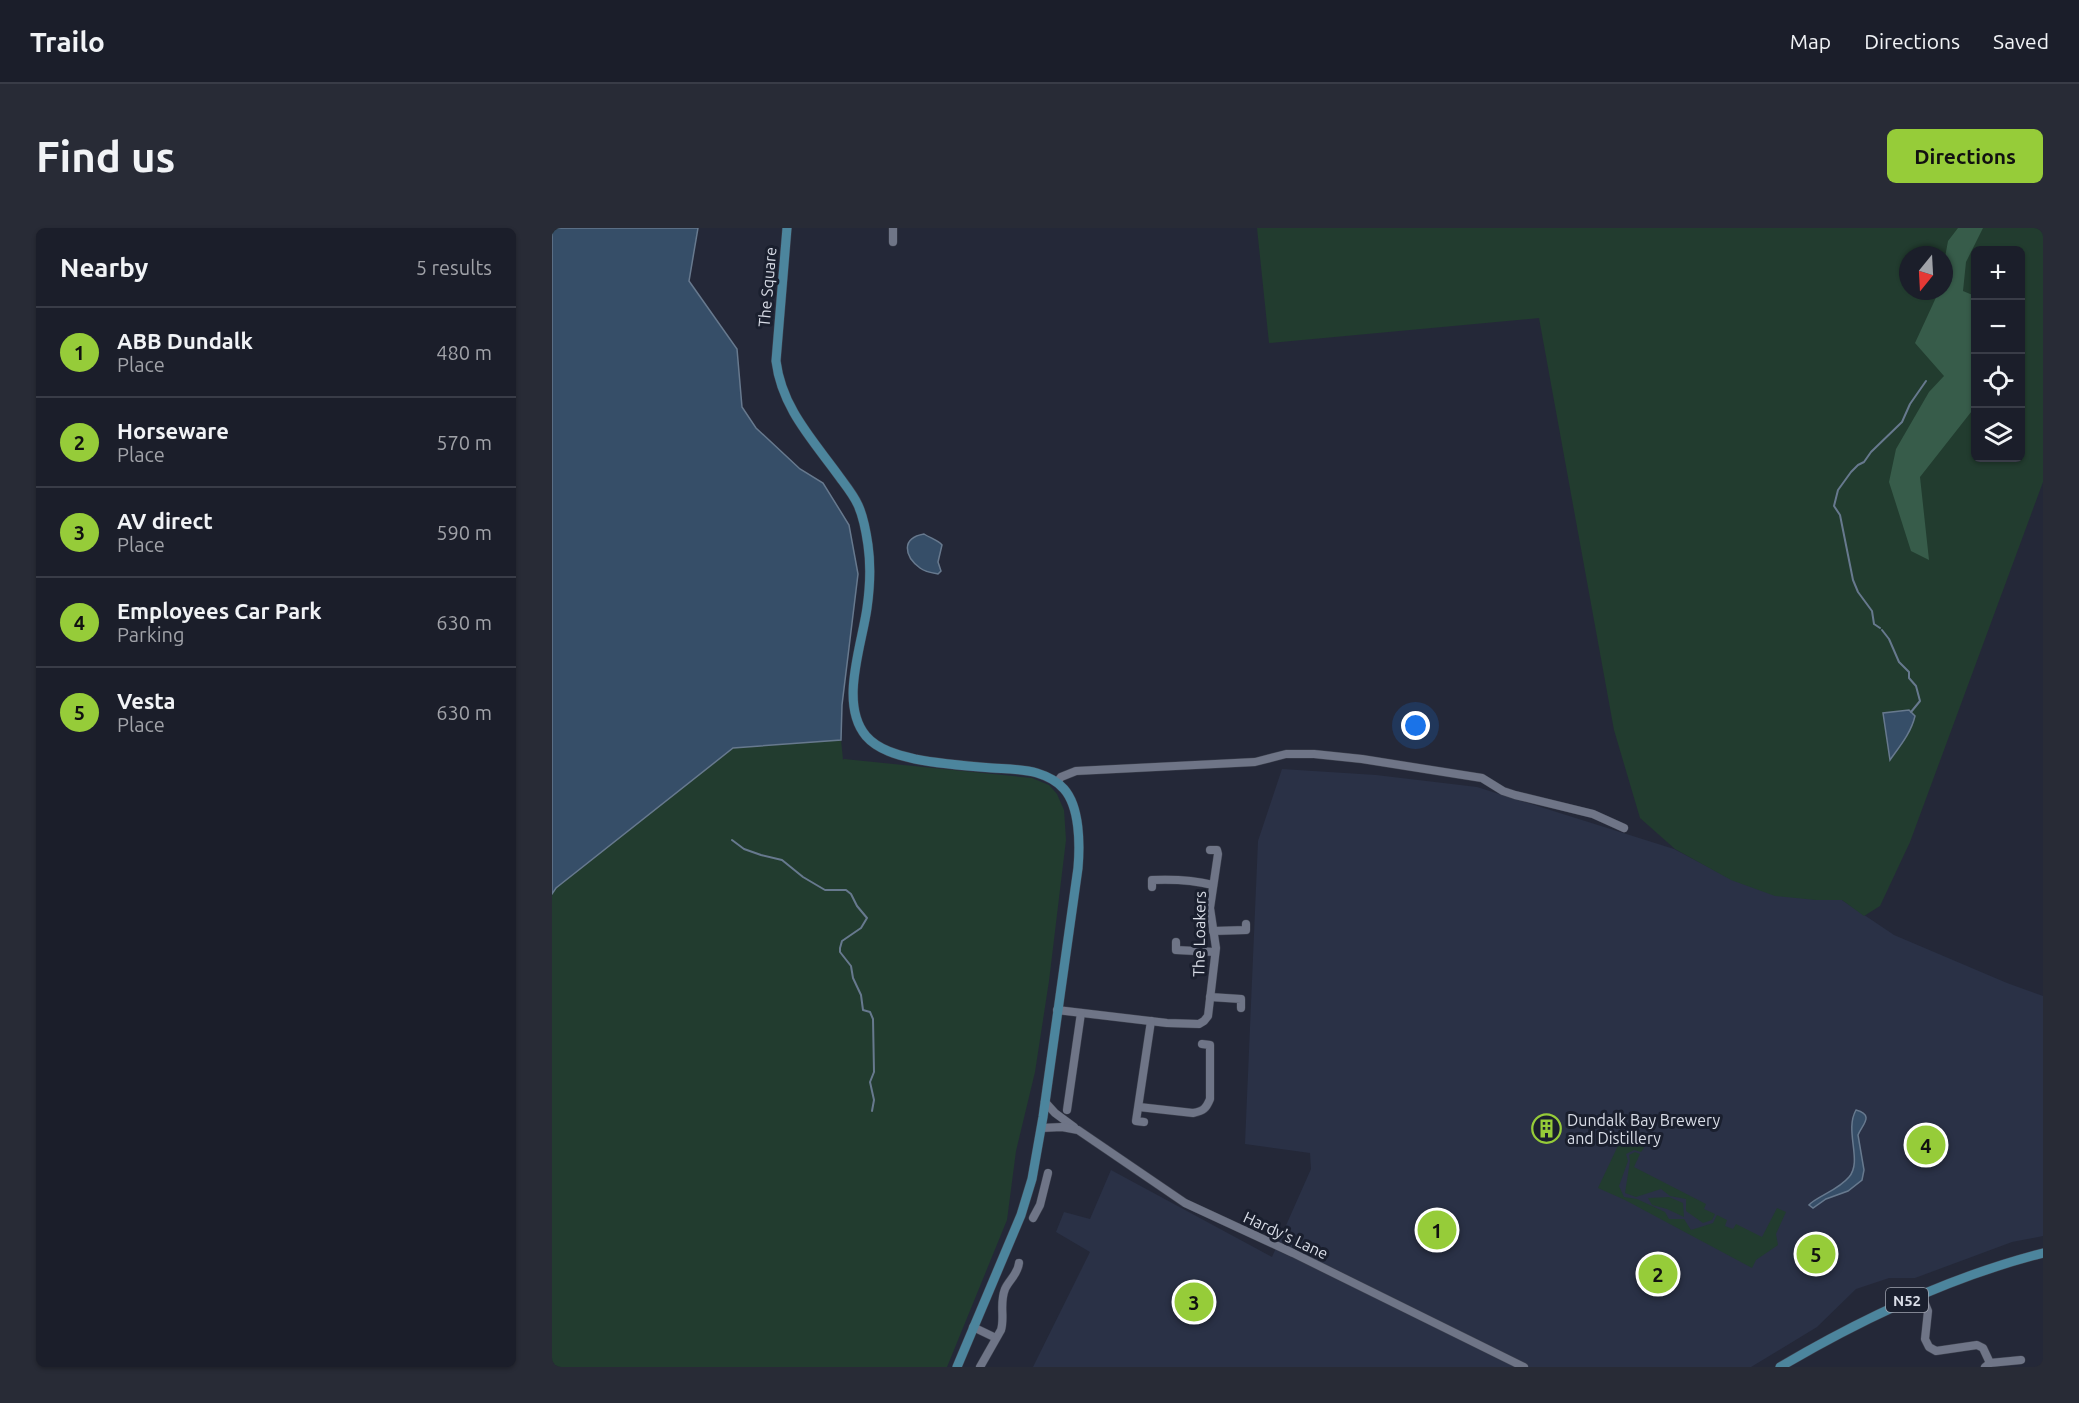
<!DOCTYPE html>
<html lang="en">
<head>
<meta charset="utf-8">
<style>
	:root { --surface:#1b1e2a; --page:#282b36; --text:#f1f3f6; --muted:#a0a2a8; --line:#393c47; --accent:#96cc39 }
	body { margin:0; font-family:Ubuntu,sans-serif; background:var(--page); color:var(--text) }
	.controls { position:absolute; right:18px; top:18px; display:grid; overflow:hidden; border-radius:9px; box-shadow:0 2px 4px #0004 }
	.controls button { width:54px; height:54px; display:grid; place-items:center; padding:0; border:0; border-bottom:2px solid var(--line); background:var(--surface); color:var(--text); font:30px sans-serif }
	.compass { position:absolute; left:1347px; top:18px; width:54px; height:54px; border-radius:50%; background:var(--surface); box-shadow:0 2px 4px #0004; rotate:198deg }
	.you { position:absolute; left:864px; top:498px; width:21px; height:21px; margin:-15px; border:4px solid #fff; border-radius:50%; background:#1a73e8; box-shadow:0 0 0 9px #1a73e833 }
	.badge { display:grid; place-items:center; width:39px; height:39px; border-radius:50%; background:var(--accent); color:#111; font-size:20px; font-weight:700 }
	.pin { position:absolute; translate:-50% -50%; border:3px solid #fff; box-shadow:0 2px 6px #0006 }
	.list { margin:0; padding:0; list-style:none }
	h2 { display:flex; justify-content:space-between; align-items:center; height:78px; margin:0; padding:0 24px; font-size:26px }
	h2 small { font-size:20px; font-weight:400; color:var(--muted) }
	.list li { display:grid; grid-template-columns:39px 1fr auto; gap:18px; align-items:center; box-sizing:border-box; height:90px; padding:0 24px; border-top:2px solid var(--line) }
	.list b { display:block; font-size:22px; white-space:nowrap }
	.list p { margin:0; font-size:20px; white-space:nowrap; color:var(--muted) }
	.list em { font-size:20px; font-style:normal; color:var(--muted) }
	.icon { flex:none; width:33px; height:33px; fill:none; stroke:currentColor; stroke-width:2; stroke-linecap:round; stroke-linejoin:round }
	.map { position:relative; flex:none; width:1491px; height:1139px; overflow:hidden; border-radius:9px }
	header { display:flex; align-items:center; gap:36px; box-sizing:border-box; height:84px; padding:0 30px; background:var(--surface); border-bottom:2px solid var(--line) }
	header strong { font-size:28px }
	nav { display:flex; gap:33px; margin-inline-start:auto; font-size:21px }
	.intro { display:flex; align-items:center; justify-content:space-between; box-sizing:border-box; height:144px; padding:0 36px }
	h1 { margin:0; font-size:42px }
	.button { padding:15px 27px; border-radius:9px; background:var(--accent); color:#111; font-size:21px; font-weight:700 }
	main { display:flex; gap:36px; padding:0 36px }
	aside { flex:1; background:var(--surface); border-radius:9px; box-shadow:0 2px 4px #0004 }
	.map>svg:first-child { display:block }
</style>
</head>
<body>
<header>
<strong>Trailo</strong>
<nav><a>Map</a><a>Directions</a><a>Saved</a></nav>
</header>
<div class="intro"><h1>Find us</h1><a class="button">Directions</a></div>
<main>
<aside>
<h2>Nearby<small>5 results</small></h2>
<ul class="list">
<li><span class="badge">1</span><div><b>ABB Dundalk</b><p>Place</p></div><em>480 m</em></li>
<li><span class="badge">2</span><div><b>Horseware</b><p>Place</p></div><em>570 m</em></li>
<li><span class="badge">3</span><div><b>AV direct</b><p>Place</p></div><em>590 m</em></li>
<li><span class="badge">4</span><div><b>Employees Car Park</b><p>Parking</p></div><em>630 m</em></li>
<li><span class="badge">5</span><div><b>Vesta</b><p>Place</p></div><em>630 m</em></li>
</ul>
</aside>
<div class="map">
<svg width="1491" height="1139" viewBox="0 0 1491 1139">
	<rect width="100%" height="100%" fill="#242838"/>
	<polygon fill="#2a3146" points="730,541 824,547 925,559 1122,621 1179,651 1264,672 1290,672 1342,707 1455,755 1491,768 1491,1008 1460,1014 1363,1050 1337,1050 1304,1061 1265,1099 1199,1139 481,1139 538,1024 504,1004 512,984 538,991 559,942 720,1029 759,941 758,925 693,916 706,613"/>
	<g fill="#223c2f" fill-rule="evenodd">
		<polygon points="0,0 146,0 137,53 185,121 190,179 205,201 248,241 271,255 297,297 306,346 290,477 289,512 291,532 292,531 480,550 497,557 505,566 512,582 514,612 497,753 483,844 464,923 455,992 395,1139 0,1139"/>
		<path d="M705,0h786v254l-133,360 -30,64 -16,10 -22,-16h-26l-41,-4 -44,-16 -56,-31 -35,-31 -26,-88 -75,-412 -270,25zM1424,22h44v208h-44zM1356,27h36v36h-36z"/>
		<polygon points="1071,907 1090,916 1092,920 1089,924 1082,922 1074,926 1076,933 1067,958 1072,969 1085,971 1113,984 1117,991 1132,991 1139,1002 1161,995 1165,987 1175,992 1173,998 1181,1001 1184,996 1210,1009 1225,980 1234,984 1224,1006 1226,1017 1204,1032 1200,1040 1073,972 1046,960"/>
		<polygon points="1083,924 1088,926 1082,939 1154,976 1152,981 1163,986 1160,992 1151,995 1134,983 1134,971 1118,968 1109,961 1084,969 1073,965 1078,933 1077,927"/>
		<polygon points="1117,969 1131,975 1132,989 1115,981 1100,977 1096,970"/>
	</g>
	<polygon fill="#375c4a" points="1406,0 1431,0 1414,34 1411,63 1423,68 1423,179 1368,249 1377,332 1359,323 1337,254 1344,221 1377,164 1392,148 1363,115 1387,63 1392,63 1392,35 1396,13"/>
	<g fill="#364e68" stroke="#67798e" stroke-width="1.5">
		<polygon points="0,0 146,0 137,53 185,121 190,179 204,200 248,241 271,255 297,297 306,346 290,477 289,512 181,520 4,660 0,666"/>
		<path d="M372,306c6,4 14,6 18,11l-4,17 3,9 -3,3c-6,-1 -13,-2 -18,-6 -16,-12 -19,-30 4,-34z"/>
		<path d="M1357,482l6,6c-4,17 -15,30 -25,44l-7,-47z"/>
		<path d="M1304,882c19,5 6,15 2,25l6,35 -2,10 -14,11 -22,8 -13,9 -4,-3 2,-2c12,-9 28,-14 38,-26 14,-16 -5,-46 7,-67z"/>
	</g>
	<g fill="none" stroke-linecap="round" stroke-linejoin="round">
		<g stroke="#67798e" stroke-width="2">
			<polyline points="1328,400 1322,396 1320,383 1306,364 1301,352 1288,287 1282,278 1286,262 1299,244 1306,237 1312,234 1319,224 1350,194 1358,176 1374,153"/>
			<polyline points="1330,402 1337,411 1347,434 1357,444 1357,450 1364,458 1368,473 1359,484"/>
			<polyline points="180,612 192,621 209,627 230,632 251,649 273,662 294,662 299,666 305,678 315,690 309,700 290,713 288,720 288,724 299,738 301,750 309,767 311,782 318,784 321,791 322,844 318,854 322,872 320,883"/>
		</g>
		<defs>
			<g id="minor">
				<polyline points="341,14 341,0"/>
				<polyline points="505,554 509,549 524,543 703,534 734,526 762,526 810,531 930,550 951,563 963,567 1041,586 1072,600"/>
				<path d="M600,659v-7c22,-1 41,0 61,5"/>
				<polyline points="661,703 694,702 694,696"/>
				<polyline points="624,714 624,722 663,724"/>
				<polyline points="658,769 689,771 689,780"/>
				<polyline points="505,782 615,795 647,796 652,793 656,788 664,720 658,680 666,626 665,622 658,622"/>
				<polyline points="493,874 503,885 522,899"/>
				<path d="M587,879l54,6c10,-2 13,-4 17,-14v-54l-8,-1"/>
				<polyline points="515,882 529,785"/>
				<polyline points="592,894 584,893 599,793"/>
				<polyline points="489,900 510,899 526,902 633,975 741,1025 972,1139"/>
				<polyline points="481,990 488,977 496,945"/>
				<polyline points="1369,1066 1376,1083 1373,1111 1377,1119 1384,1123 1425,1117 1431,1120 1438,1135"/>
				<polyline points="421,1099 444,1110"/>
				<path d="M428,1139l21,-37c4,-13 -2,-26 4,-41 4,-9 13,-15 14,-26"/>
				<polyline points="1433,1139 1438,1135 1469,1132"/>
			</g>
			<g id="major">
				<path d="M235,0l-11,133c6,48 38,80 65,118 6,8 13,17 17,26 6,13 8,26 10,40 3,21 2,42 -1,63 -5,37 -28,96 -1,128 12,14 32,19 49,23 25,5 51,7 77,9 14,1 31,1 45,5 10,3 20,8 27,16 16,18 16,56 14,79l-35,249 -11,62 -11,36 -64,152"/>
				<path d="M1228,1139c83,-49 169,-90 263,-114"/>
			</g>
		</defs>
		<use href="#minor" stroke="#3e424f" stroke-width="9"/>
		<use href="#major" stroke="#3e424f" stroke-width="10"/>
		<use href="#minor" stroke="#6f7587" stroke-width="8"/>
		<use href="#major" stroke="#4c859d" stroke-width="9"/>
	</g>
	<defs>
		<symbol id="building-ring" viewBox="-11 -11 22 22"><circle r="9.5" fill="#1a1f2e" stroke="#96cc39" stroke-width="1.5"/><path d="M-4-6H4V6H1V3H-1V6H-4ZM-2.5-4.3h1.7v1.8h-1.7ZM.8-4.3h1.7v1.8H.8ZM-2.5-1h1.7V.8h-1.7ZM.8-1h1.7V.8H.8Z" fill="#96cc39"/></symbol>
	</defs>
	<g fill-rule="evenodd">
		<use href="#building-ring" x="978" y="884" width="33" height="33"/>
	</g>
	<g text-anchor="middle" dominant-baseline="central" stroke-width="6" stroke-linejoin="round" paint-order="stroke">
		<rect fill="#1a1f2e" stroke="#a0a4b0" stroke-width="1.5" x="1334" y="1060" width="42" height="24" rx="4.5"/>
		<g font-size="15" font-weight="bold" fill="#d9dde7">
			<text x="1355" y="1072">N52</text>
		</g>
		<g font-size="16" fill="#d9dde7" stroke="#1a1f2e">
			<text transform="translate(215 59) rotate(-85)">The Square</text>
			<text transform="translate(647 706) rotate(-89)">The Loakers</text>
			<text transform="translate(734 1007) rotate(25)">Hardy's Lane</text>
		</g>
		<g font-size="16" fill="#d9dde7" stroke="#1a1f2e" text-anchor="start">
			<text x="1015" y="892">Dundalk Bay Brewery<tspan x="1015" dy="18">and Distillery</tspan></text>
		</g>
	</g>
</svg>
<div class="controls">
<button>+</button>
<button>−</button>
<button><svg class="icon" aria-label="locate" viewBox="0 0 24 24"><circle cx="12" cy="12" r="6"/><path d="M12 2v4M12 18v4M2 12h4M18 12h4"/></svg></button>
<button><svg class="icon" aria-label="layers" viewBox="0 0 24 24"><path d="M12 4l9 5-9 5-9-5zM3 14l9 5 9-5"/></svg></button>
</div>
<svg class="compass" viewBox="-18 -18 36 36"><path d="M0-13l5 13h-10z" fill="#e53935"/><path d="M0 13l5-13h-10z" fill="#a0a2a8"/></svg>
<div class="you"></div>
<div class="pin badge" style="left:885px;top:1002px">1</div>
<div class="pin badge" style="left:1106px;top:1046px">2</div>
<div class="pin badge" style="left:642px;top:1074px">3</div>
<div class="pin badge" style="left:1374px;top:917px">4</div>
<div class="pin badge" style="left:1264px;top:1026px">5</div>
</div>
</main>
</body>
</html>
